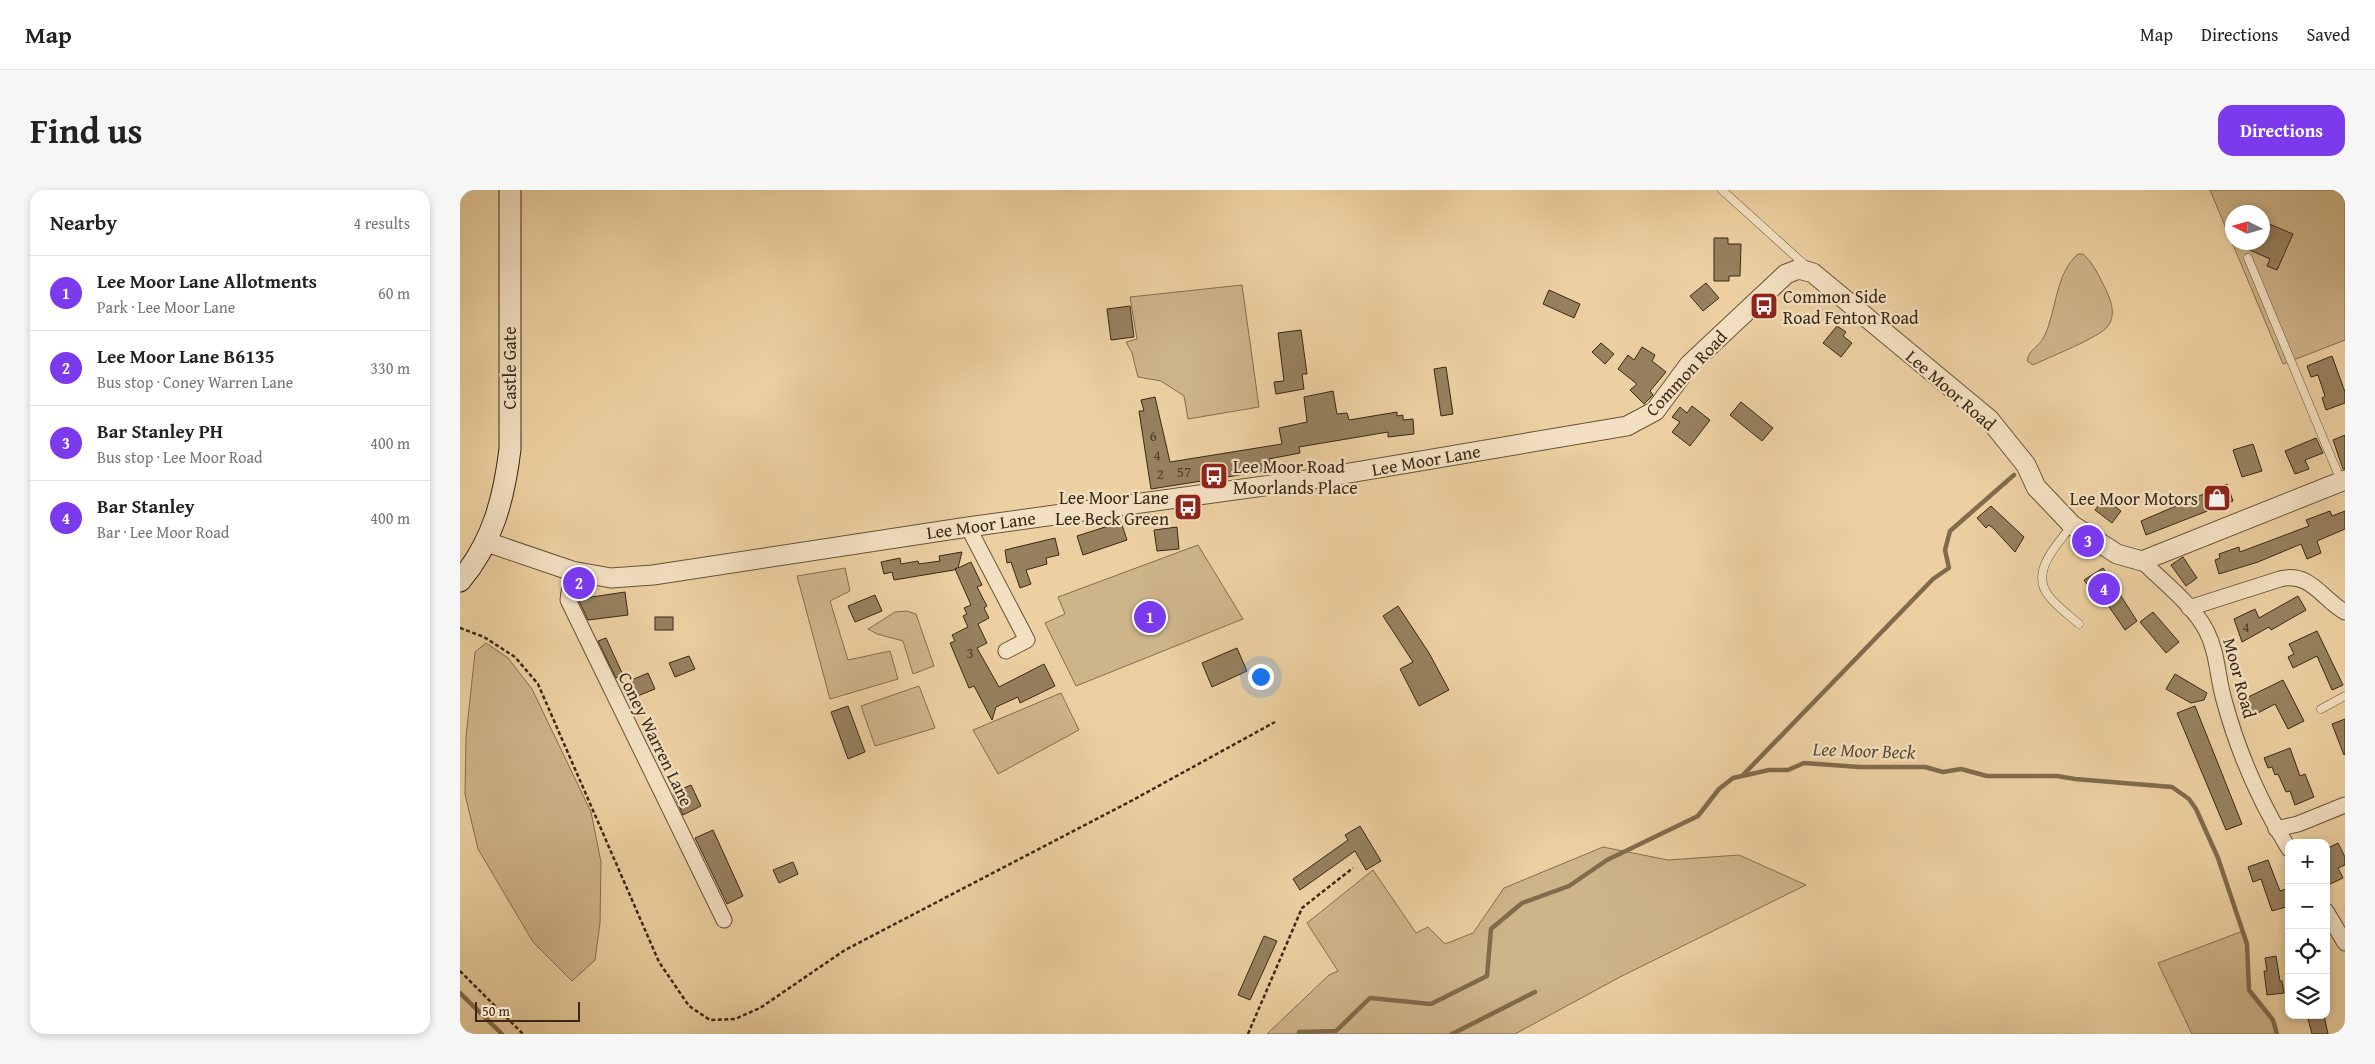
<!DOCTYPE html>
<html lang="en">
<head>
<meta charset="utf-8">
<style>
	:root { --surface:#fff; --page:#f6f6f6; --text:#222; --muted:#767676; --line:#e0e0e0; --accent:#7c3aed }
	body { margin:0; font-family:"Gentium Book Plus",serif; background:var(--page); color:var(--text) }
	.controls { position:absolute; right:15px; bottom:15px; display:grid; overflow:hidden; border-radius:10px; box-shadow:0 2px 8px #0003 }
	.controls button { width:45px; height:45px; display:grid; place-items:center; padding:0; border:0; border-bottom:1px solid var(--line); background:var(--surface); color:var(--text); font:25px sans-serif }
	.compass { position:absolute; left:1765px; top:15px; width:45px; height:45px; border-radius:50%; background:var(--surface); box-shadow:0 2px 8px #0003; rotate:275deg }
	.scale { position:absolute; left:15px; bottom:12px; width:105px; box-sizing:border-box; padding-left:5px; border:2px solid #3a2915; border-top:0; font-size:14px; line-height:18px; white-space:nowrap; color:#3a2915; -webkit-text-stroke:4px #f3e0c2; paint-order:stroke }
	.you { position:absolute; left:800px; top:486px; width:18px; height:18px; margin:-12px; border:4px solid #fff; border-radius:50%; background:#1a73e8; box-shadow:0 0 0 8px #1a73e833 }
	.badge { display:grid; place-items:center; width:32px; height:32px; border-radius:50%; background:var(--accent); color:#fff; font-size:16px; font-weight:700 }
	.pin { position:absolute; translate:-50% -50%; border:2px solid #fff; box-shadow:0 1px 5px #0006 }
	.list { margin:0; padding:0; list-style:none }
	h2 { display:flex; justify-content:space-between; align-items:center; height:65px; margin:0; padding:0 20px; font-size:21px }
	h2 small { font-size:16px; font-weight:400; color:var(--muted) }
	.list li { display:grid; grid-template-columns:32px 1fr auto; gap:15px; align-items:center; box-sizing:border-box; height:75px; padding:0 20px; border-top:1px solid var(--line) }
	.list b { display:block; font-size:19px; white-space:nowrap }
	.list p { margin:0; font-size:16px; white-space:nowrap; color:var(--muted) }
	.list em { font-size:16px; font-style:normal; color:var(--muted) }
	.icon { flex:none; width:28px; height:28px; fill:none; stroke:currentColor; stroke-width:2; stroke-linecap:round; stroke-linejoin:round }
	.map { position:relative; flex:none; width:1885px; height:844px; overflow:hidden; border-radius:15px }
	header { display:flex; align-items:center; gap:30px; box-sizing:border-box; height:70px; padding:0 25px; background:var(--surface); border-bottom:1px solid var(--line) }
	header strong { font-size:24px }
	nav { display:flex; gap:28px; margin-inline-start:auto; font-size:18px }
	.intro { display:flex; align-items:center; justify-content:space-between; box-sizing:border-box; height:120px; padding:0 30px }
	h1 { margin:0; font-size:35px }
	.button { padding:12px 22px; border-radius:15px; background:var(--accent); color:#fff; font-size:18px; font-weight:700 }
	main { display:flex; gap:30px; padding:0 30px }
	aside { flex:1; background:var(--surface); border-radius:15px; box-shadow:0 2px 8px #0003 }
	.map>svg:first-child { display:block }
</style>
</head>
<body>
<header>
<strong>Map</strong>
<nav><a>Map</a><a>Directions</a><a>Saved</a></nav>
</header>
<div class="intro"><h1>Find us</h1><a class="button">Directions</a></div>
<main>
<aside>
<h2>Nearby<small>4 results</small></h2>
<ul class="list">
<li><span class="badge">1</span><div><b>Lee Moor Lane Allotments</b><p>Park · Lee Moor Lane</p></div><em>60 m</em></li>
<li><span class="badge">2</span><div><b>Lee Moor Lane B6135</b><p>Bus stop · Coney Warren Lane</p></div><em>330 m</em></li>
<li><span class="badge">3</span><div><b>Bar Stanley PH</b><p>Bus stop · Lee Moor Road</p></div><em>400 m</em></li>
<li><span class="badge">4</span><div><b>Bar Stanley</b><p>Bar · Lee Moor Road</p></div><em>400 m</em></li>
</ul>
</aside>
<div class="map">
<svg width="1885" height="844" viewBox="0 0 1885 844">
	<rect width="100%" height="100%" fill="#ecd0a1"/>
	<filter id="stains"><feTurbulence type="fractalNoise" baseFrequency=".004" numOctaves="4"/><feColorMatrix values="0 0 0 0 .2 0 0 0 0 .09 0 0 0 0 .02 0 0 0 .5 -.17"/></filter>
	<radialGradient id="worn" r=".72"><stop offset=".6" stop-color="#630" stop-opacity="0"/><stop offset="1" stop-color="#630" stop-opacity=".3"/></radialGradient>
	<g fill="#ceb489" stroke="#846e4f" fill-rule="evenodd">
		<path d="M1750,0h135v150l-62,24zM1772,22h30v30h-30z"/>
		<path d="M1618,64h5c10,9 15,20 21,32 6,12 13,27 4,40 -7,11 -61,32 -75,39l-6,-4c2,-12 12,-14 17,-24 13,-27 11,-63 34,-83z"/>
		<polygon points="782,95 799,217 728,229 724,206 701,191 678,187 672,163 666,152 677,149 670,107"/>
		<polygon points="738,355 783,429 616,496 585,433 605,424 598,407"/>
		<polygon points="385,378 390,401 370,411 388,470 430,461 438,489 370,509 337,386"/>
		<polygon points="447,421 456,424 474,476 453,484 443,451 417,444 408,439 435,422"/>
		<polygon points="26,453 48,468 72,499 131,622 141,672 140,733 135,770 112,791 73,752 18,659 5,604 6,547 15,462"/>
		<polygon points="459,496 475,538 415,556 401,516"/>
		<polygon points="601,503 619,540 538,584 513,540"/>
		<polygon points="1143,657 1208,670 1279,665 1346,695 1160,787 1055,844 807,844 869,785 878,781 847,733 913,680 956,743 968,737 985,754 1013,743 1044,698"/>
		<polygon points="1783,741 1787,754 1789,800 1813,830 1817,844 1732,844 1698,773"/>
	</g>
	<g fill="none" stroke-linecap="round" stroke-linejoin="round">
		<g stroke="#806b4c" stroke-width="4.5">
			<polyline points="1283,585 1473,389 1489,378 1485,360 1490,341 1554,285"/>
			<polyline points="0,803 42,844"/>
			<polyline points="839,844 839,842 876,841 910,808 971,814 1027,786 1031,739 1062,713 1109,696 1147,670 1238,626 1259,599 1273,588 1309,580 1328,580 1344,573 1399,577 1465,577 1483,582 1501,579 1527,586 1597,586 1615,589 1712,597 1729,609 1736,619 1758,668 1787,754 1789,800 1813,830 1817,844"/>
			<polyline points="992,844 1075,802"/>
		</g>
	</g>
	<g fill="#97805e" stroke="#3a2915">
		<polygon points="1802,31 1833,44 1817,80 1807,76 1810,69 1772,52 1802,52"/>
		<polygon points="1254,48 1268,48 1268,54 1281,54 1280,86 1269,86 1269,91 1254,91"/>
		<polygon points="1246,93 1259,108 1243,121 1230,106"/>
		<polygon points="1089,100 1120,114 1114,128 1083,114"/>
		<polygon points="670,116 674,147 651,150 647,119"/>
		<polygon points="1377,136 1386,142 1383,146 1392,153 1381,167 1363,153"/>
		<polygon points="841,140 847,184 842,184 844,199 816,204 814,192 824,191 818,143"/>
		<polygon points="1141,153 1154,164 1145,174 1132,162"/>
		<polygon points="1182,157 1195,165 1192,171 1206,182 1190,201 1193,205 1184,214 1170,200 1177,194 1158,179 1168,165 1174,170"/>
		<polygon points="1872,166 1885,202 1885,213 1866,220 1862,208 1865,206 1858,185 1851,187 1847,176"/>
		<polygon points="986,177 993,224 981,226 974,179"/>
		<polygon points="873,201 877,224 887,223 889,230 937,222 937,226 943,225 943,230 953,229 954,244 928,247 928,242 839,257 840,263 809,269 811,280 691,299 679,221 684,221 681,210 695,207 710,272 822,254 819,238 847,232 844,207"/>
		<polygon points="1281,212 1313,238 1302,251 1270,225"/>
		<polygon points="1232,216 1250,230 1230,256 1212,242 1220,232 1212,227 1220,217 1227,223"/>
		<polygon points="1885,245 1885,279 1883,279 1873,250"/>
		<polygon points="1856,248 1863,263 1845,270 1849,279 1835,284 1825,261"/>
		<polygon points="1793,254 1802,281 1782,287 1773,260"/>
		<polygon points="1767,294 1773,311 1686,345 1681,331"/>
		<polygon points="1644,308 1661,321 1652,333 1635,320"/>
		<polygon points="1531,316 1564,347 1555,362 1534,339 1529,335 1526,338 1517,328"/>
		<polygon points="1870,321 1872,326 1885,321 1885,339 1857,351 1861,363 1847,369 1841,354 1798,372 1759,384 1755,370 1760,368 1759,364 1779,357 1780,362 1849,336 1846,330"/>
		<polygon points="661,332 667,350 623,365 617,346"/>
		<polygon points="717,337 719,359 697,361 694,340"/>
		<polygon points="595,348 599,365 586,368 587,374 566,380 571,394 560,398 551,372 547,373 545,360"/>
		<polygon points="502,362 498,378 511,372 522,395 517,397 527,416 524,418 529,428 518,434 527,453 517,458 539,497 584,474 595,496 560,513 558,507 536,517 532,530 514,496 509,498 490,453 495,451 492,445 508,437 503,426 507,424 504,418 511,415 495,379 497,378 495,379 494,380 434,390 432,382 424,384 421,372 440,368 441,374 458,371 459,374 480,371 479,366"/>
		<polygon points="1723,367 1737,388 1726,396 1711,375"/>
		<polygon points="1643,378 1677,431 1665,440 1643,408 1639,411 1624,390"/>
		<polygon points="165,402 168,425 128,430 118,409"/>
		<polygon points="415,405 422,421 395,432 388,416"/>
		<polygon points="1838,406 1846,420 1811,440 1809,437 1782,452 1774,429 1795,419 1799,428"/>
		<polygon points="938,416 969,463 989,500 959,516 940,479 953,472 923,426"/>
		<polygon points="1693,422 1719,452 1706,463 1680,432"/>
		<rect x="195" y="427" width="18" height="13"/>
		<polygon points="1857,441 1883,495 1872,500 1857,466 1833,478 1828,467 1834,464 1829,454"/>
		<polygon points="146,448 163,485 156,488 138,451"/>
		<polygon points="777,458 787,481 752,497 742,473"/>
		<polygon points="229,466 235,479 215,487 209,473"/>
		<polygon points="188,483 195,499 175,507 169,491"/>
		<polygon points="1715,484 1747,503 1744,510 1731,513 1706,499"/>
		<polygon points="1823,490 1844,531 1828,539 1815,514 1798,523 1797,520 1785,526 1778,512"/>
		<polygon points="388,516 405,562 388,569 371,522"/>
		<polygon points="1735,516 1782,634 1766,640 1717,523"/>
		<polygon points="1885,529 1885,564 1884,565 1872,534"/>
		<polygon points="1830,558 1840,586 1845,584 1854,607 1835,615 1830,601 1826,602 1818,584 1815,585 1812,577 1808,578 1804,568"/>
		<polygon points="231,595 241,616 223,625 213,603"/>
		<polygon points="900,636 921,671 906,680 895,661 840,700 833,689 888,650 885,645"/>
		<polygon points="253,640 283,706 267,714 235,648"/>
		<polygon points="1878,653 1885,667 1885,675 1878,678 1883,688 1866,696 1866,654 1868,658"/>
		<polygon points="1808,670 1820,701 1829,698 1829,716 1812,721 1801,689 1793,692 1788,677"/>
		<polygon points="333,672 338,684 319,693 313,680"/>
		<polygon points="804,746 817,751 790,810 778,805"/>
		<polygon points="1816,766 1820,791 1822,791 1824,803 1807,805 1804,781 1807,781 1805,768"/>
		<polygon points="1847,825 1864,825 1868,844 1852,844"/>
	</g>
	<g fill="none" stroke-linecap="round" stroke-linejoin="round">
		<defs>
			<g id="service">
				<polyline points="1262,0 1346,76"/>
				<polyline points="1788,68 1881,291"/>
				<path d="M1612,335c-13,18 -40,43 -26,67 7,12 23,23 33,32"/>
				<polyline points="1861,519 1885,506"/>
			</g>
			<g id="minor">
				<polyline points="508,337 567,450 546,461"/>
				<path d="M1682,371c21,21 50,43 64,69 12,23 11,46 18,70 14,52 37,104 65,149"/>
				<polyline points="112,381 108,410 264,730"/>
				<path d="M1729,418l91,-29c30,-8 42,20 65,33"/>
				<polyline points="1816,639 1838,634 1885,615"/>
				<polyline points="1866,721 1885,753"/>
			</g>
			<polyline id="tertiary" points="27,352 112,381 151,388 193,385 508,337 854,289 1167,236 1195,221 1229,175 1326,84 1339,79 1353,83 1529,229 1566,275 1576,297 1612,335 1657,364 1682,371 1885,290"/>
			<path id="secondary" d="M0,391c33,-39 44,-83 50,-132v-259"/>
		</defs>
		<use href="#service" stroke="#665338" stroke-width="9"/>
		<use href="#minor" stroke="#665338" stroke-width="17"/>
		<use href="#tertiary" stroke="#665338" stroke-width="21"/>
		<use href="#secondary" stroke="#3a2915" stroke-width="23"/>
		<g stroke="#3a2915" stroke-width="2.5" stroke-dasharray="4 2.5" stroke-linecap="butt">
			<polyline points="0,438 24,447 55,467 78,494 199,772 229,816 250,830 275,829 300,818 385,760 671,611 815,532"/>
			<polyline points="0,781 63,844"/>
			<polyline points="788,844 842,718 893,678"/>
		</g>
		<use href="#service" stroke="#f3e0c2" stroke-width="8"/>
		<use href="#minor" stroke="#f3e0c2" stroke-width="15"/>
		<use href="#tertiary" stroke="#f3e0c2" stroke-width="19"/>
		<use href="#secondary" stroke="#f3e0c2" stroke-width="21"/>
	</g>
	<defs>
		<symbol id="bus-square" viewBox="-11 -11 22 22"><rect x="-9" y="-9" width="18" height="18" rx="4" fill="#8f2418" stroke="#f3e0c2"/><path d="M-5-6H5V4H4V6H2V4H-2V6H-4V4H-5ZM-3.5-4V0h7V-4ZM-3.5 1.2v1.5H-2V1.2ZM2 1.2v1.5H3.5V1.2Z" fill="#fff"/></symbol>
		<symbol id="shop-square" viewBox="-11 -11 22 22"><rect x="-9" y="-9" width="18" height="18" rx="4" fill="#8f2418" stroke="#f3e0c2"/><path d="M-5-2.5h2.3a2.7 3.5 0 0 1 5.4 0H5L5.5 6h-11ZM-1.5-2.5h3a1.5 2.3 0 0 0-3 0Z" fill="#fff"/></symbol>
	</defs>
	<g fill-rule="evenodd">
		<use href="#bus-square" x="1288" y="100" width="32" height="32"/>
		<use href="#bus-square" x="738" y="270" width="32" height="32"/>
		<use href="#shop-square" x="1741" y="292" width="32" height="32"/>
		<use href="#bus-square" x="712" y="301" width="32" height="32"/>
	</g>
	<g text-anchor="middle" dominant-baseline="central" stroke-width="4.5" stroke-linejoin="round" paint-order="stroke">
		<g font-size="15" fill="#513f27">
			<text x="693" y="245">6</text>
			<text x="697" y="264">4</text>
			<text x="724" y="281">57</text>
			<text x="700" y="283">2</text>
			<text x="1786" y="436">4</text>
			<text x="510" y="462">3</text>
		</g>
		<g font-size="18" fill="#3a2915" stroke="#f3e0c2" text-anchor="start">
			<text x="1323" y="106">Common Side<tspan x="1323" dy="21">Road Fenton Road</tspan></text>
			<text x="773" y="276">Lee Moor Road<tspan x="773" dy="21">Moorlands Place</tspan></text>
			<text x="709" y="307" text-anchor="end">Lee Moor Lane<tspan x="709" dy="21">Lee Beck Green</tspan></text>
			<text x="1738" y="308" text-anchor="end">Lee Moor Motors</text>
		</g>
		<g font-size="18" fill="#3a2915" stroke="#f3e0c2">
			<text transform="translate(49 178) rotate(-90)">Castle Gate</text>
			<text transform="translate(1226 183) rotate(-47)">Common Road</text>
			<text transform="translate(1491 200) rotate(41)">Lee Moor Road</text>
			<text transform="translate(966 270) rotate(-10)">Lee Moor Lane</text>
			<text transform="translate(521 335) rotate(-8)">Lee Moor Lane</text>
			<text transform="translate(1780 488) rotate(75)">Moor Road</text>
			<text transform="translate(196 549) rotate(64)">Coney Warren Lane</text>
		</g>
		<g font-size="19" font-style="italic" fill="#5d4a31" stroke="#f3e0c2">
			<text transform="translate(1404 560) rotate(2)">Lee Moor Beck</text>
		</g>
	</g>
	<rect width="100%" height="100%" filter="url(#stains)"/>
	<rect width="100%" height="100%" fill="url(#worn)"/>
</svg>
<div class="controls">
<button>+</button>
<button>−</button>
<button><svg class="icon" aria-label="locate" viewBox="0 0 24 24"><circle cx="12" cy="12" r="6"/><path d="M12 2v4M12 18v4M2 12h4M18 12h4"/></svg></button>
<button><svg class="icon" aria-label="layers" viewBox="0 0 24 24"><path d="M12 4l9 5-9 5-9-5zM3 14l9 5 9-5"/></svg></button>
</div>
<svg class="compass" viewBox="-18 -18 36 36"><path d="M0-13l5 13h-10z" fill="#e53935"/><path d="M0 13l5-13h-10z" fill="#767676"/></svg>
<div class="scale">50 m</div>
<div class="you"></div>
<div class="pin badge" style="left:690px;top:427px">1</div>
<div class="pin badge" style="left:119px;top:393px">2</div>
<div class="pin badge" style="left:1628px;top:351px">3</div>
<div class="pin badge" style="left:1644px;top:399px">4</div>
</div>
</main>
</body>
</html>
